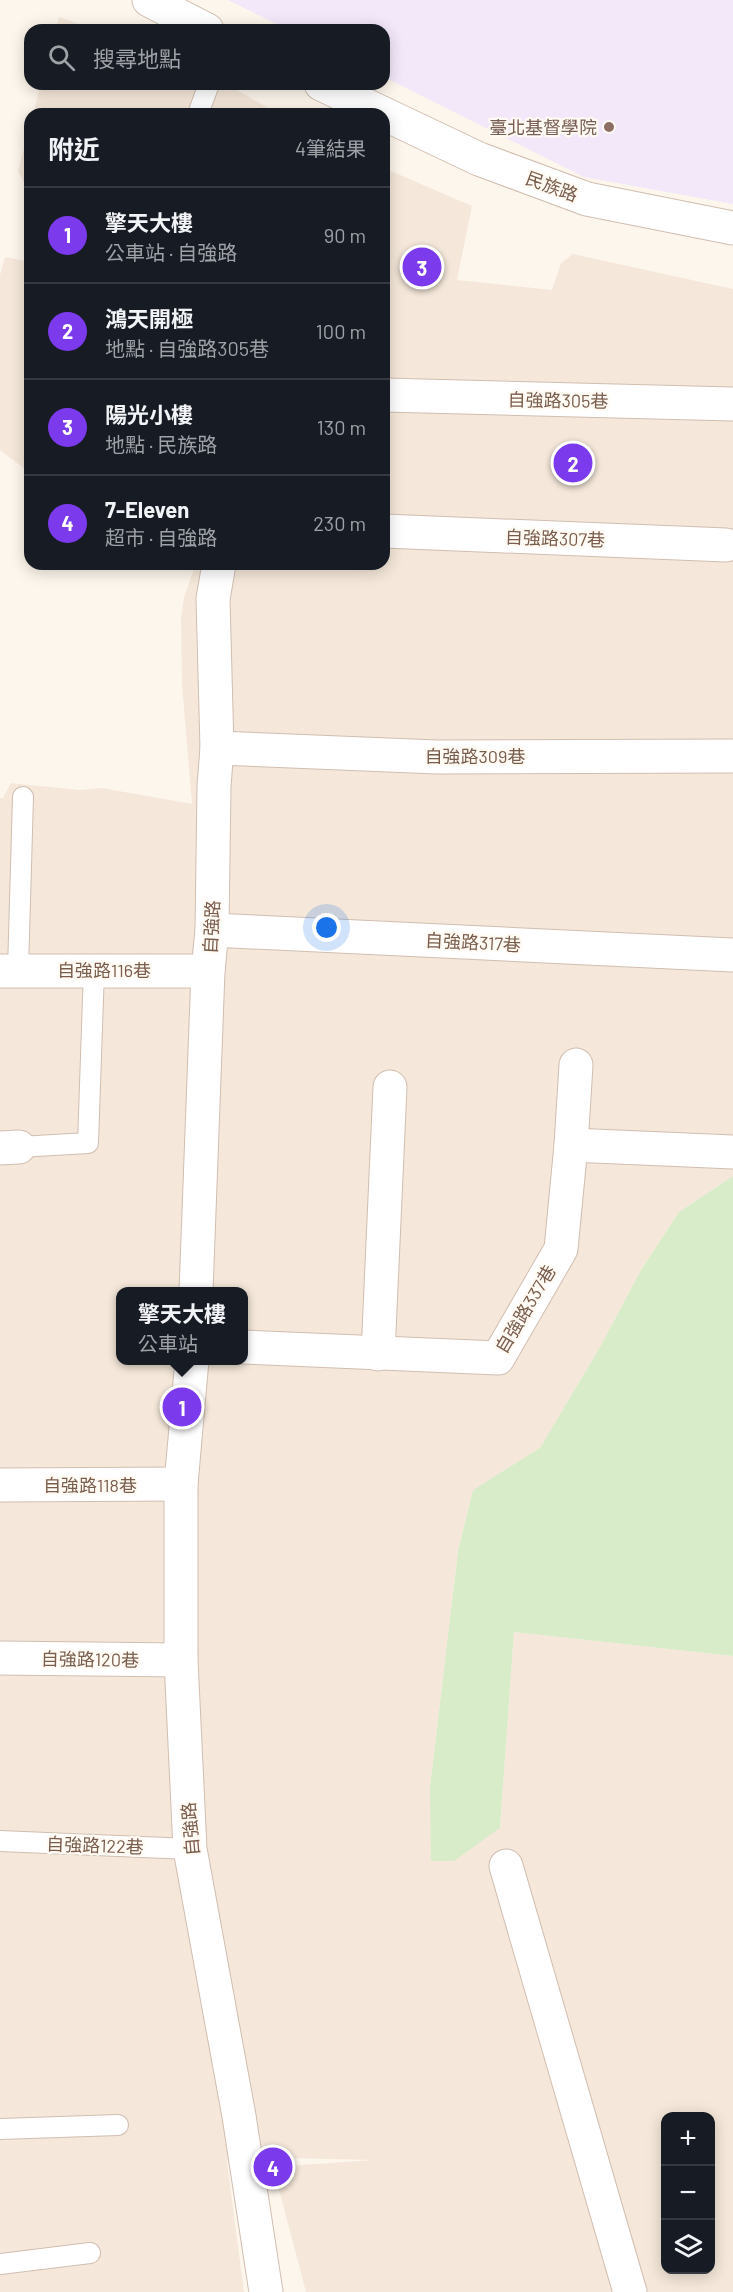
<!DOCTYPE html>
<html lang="zh-TW">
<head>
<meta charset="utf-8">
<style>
	:root { --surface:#171b24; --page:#20242c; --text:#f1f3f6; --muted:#9ea1a6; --line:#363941; --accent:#7c3aed }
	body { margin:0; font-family:Barlow,"Noto Sans TC",sans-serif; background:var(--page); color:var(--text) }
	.controls { position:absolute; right:18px; bottom:18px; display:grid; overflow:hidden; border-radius:12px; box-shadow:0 3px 15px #0003 }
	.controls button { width:54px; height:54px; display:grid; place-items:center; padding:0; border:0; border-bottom:2px solid var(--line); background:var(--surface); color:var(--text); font:30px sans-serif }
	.you { position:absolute; left:327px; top:928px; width:21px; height:21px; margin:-15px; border:4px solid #fff; border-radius:50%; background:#1a73e8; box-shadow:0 0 0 9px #1a73e833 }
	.badge { display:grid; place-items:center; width:39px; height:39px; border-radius:50%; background:var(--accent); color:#fff; font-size:20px; font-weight:700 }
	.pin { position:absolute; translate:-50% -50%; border:3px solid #fff; box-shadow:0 2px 6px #0006 }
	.popup { position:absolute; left:116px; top:1287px; width:132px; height:78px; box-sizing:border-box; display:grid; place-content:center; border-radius:12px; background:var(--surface); filter:drop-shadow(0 2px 4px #0005); font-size:20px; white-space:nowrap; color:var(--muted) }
	.popup b { font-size:22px; color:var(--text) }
	.popup::after { content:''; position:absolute; left:50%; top:100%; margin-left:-12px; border:12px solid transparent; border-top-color:var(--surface) }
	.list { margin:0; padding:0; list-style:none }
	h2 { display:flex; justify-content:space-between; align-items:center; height:78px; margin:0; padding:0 24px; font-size:26px }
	h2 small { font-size:20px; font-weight:400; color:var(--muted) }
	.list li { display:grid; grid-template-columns:39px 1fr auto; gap:18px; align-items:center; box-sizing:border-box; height:96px; padding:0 24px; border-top:2px solid var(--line) }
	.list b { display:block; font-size:22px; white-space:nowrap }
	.list p { margin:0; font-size:20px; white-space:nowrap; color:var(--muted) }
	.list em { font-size:20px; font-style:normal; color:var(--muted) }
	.icon { flex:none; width:33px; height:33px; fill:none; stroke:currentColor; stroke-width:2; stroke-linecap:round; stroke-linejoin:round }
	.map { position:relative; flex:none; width:733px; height:2292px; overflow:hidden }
	.search { position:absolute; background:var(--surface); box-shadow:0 3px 15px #0003; left:24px; top:24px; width:366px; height:66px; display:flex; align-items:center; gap:15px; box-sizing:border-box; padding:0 21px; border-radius:18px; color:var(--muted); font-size:22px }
	.panel { position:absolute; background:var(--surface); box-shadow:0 3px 15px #0003; left:24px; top:108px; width:366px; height:462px; border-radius:18px }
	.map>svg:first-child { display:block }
</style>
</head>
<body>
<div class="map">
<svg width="733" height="2292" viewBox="0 0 733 2292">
	<rect width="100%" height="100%" fill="#fdf6ec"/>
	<g fill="#f5e8da" fill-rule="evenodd">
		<polygon points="59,17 96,30 56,30"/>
		<polygon points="41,84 226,84 279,114 33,114"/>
		<polygon points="30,126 30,194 18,171"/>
		<path d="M384,168l88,38 -15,74 95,10 9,-27 12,-9 160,35v887l-54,36 -38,58 -41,77 -60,101 -67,42 -15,61 -28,236 70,41 14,-196 219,24v636h-427l-33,-125 100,-7 -84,-2 -62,3 17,131h-244v-1494h3l8,-15 69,7 22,-2 90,16 -10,-119 -1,-66 3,-22 12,-33h188zM120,1292h123v68h-123zM666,2116h44v154h-44z"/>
		<polygon points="5,257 30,262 30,473 0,450 0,275"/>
	</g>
	<polygon fill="#f3e8fa" points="228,0 733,0 733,204 584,177 384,77 384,30 289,30"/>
	<polygon fill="#d8ecc9" points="733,1176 733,1656 514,1632 500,1828 454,1861 431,1861 430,1787 458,1551 473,1490 540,1448 600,1347 641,1270 679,1212"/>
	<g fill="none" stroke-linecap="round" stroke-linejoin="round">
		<defs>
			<g id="service">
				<polyline points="198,114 209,84"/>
				<polyline points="18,970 23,797"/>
				<polyline points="19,1147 88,1143 94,970"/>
				<polyline points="0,1841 190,1849"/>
				<polyline points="0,2129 118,2125"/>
				<polyline points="0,2264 90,2253"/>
			</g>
			<g id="minor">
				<polyline points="149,0 207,30"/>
				<polyline points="321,84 479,159 587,199 733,228"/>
				<polyline points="384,395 733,404"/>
				<polyline points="384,531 726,545"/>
				<polyline points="217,748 437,757 733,756"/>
				<polyline points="212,930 733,955"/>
				<polyline points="0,971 208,971"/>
				<polyline points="571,1145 733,1152"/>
				<polyline points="0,1148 19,1147"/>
				<polyline points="196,1292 208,971 212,930 214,786 217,748 213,599 219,564"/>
				<polyline points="243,1347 498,1358 561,1249 571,1145 576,1065"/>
				<polyline points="378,1354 390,1087"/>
				<polyline points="192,1360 181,1484 181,1660 190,1849 239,2116 266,2292"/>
				<polyline points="0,1485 181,1484"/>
				<polyline points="0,1658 181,1660"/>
				<polyline points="506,1866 630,2292"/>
			</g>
		</defs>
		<use href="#service" stroke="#d1beb0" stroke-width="22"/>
		<use href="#minor" stroke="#d1beb0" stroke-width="35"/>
		<use href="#service" stroke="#fff" stroke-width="20"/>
		<use href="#minor" stroke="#fff" stroke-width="33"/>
	</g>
	<circle fill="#8d6e63" stroke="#fffaf3" stroke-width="2" cx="609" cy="127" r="6"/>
	<g text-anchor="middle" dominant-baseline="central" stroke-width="4.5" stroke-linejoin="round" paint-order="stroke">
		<g font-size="18" fill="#785e54" stroke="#fffaf3" text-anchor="end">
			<text x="597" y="127">臺北基督學院</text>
		</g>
		<g font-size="18" fill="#7a5c4d" stroke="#fffaf3">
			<text transform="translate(552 186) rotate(20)">民族路</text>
			<text transform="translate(558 400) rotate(1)">自強路305巷</text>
			<text transform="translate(555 538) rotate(2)">自強路307巷</text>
			<text x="475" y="756">自強路309巷</text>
			<text transform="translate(211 927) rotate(-87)">自強路</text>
			<text transform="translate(473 942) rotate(3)">自強路317巷</text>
			<text x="104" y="970">自強路116巷</text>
			<text transform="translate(525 1309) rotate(-59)">自強路337巷</text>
			<text x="90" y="1485">自強路118巷</text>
			<text transform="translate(90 1659) rotate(1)">自強路120巷</text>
			<text transform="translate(190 1829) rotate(-95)">自強路</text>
			<text transform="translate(95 1845) rotate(2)">自強路122巷</text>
		</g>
	</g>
</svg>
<div class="controls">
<button>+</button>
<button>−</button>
<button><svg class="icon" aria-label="layers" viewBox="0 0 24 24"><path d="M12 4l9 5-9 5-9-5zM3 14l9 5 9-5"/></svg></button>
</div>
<div class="you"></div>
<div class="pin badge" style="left:182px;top:1407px">1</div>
<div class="popup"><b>擎天大樓</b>公車站</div>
<div class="pin badge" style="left:573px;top:463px">2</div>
<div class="pin badge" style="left:422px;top:267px">3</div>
<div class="pin badge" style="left:273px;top:2167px">4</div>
<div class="search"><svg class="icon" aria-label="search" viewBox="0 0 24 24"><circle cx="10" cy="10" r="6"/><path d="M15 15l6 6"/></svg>搜尋地點</div>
<section class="panel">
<h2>附近<small>4筆結果</small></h2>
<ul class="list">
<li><span class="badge">1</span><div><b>擎天大樓</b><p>公車站 · 自強路</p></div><em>90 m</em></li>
<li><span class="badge">2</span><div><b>鴻天開極</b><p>地點 · 自強路305巷</p></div><em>100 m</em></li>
<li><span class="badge">3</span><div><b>陽光小樓</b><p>地點 · 民族路</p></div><em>130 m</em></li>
<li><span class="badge">4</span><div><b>7-Eleven</b><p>超市 · 自強路</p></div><em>230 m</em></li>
</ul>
</section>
</div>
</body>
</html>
